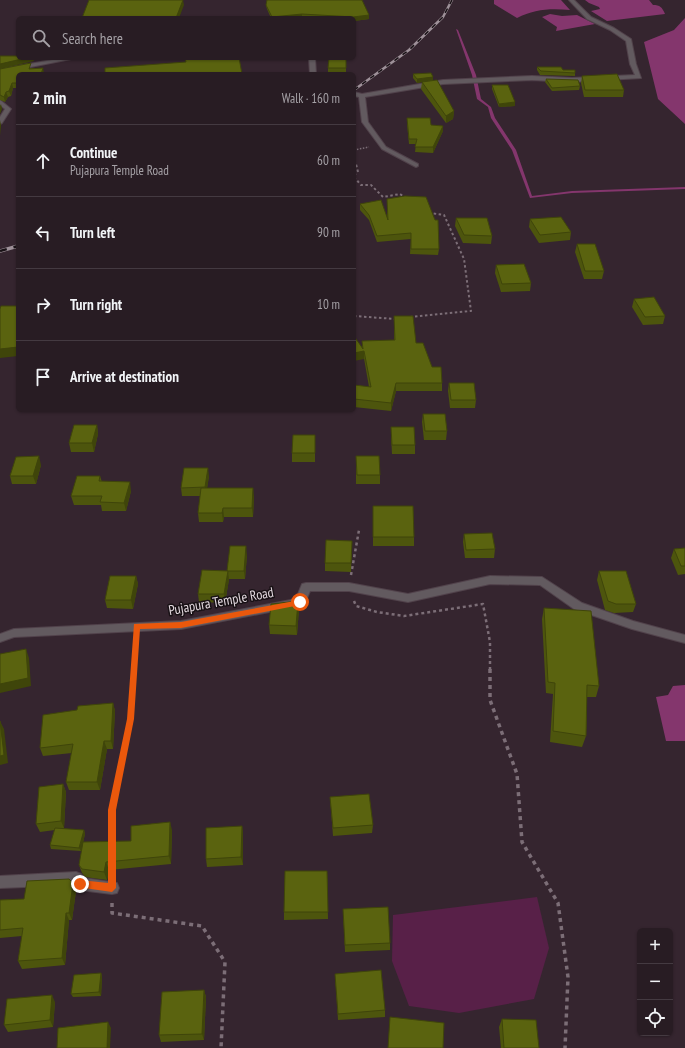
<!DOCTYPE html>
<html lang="en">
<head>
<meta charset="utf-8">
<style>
	:root { --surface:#281c23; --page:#30252b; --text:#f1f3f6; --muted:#a5a1a6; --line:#443a41 }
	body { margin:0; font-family:"PT Sans Narrow",sans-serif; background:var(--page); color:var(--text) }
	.controls { position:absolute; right:12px; bottom:12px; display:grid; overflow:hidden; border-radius:6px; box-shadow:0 1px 3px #0004 }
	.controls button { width:36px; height:36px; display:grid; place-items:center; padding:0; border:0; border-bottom:1px solid var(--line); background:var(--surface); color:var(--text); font:20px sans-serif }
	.stop { position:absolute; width:12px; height:12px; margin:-9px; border:3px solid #ea580c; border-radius:50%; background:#fff }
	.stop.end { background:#ea580c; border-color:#fff; box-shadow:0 1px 4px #0008 }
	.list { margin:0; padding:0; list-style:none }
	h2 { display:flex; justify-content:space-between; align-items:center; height:52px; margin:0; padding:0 16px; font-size:17px }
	h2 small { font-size:13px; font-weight:400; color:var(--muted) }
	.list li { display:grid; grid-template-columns:26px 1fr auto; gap:12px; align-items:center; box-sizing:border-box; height:72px; padding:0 16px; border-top:1px solid var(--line) }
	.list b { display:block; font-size:15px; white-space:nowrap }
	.list p { margin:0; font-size:13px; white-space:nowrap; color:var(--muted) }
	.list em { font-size:13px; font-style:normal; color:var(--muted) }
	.icon { flex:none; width:22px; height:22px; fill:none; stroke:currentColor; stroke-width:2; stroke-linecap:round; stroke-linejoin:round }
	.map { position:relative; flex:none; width:685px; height:1048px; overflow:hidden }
	.search { position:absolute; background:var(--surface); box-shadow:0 1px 3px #0004; left:16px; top:16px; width:340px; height:44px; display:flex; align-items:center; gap:10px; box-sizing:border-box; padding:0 14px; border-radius:6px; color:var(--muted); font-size:15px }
	.panel { position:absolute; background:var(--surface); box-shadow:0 1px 3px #0004; left:16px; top:72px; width:340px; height:340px; border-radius:6px }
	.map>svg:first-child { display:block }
</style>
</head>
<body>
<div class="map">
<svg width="685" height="1048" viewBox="0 0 685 1048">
	<rect width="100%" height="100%" fill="#35252f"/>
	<polygon fill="#582048" points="537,897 549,948 534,999 459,1013 409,1006 392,961 393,915"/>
	<g fill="#84366d">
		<path d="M494,0h67l9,10c-19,-2 -36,-1 -53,8l-23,-14z"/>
		<path d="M585,0h64l4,5c7,0 9,2 12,9l-58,7 -16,-10 9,-2 -1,-2 -10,-4z"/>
		<polygon points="550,14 562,16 577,15 595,24 556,31 557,27 542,17"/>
		<polygon points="685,18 685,124 658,99 644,42 674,30"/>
		<polygon points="685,685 685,741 666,741 656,697 668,695 673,686"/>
	</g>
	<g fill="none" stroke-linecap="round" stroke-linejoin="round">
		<polygon fill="#84366d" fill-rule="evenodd" points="456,29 458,30 476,75 481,99 491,107 495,118 516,150 532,196 572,191 685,187 685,189 572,193 530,198 512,150 491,118 488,107 477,99 472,75"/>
		<defs>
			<g id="minor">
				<polygon points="569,0 574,0 591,17 614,28 631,39 636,64 641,78 572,82 532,80 443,84 365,97 368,122 386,147 418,164 418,166 416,167 382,149 362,122 359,97 354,96 354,92 362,94 443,80 532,76 572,78 635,75 630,64 626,41 610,30 587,19"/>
				<polygon points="64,58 76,58 0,73 0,69"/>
				<polygon points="309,58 315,58 316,74 310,74"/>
				<polygon points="0,100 11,109 2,123 0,124 0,117 5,109 0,105"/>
				<polygon points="490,576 542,577 582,603 633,621 685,635 685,643 632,629 574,609 540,585 490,584 408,602 349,591 310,591 304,605 300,606 181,629 14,637 0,642 0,634 14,629 181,621 296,599 302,584 306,583 349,583 408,594"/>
				<polygon points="76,872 81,874 84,878 117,883 119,888 117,893 112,894 80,890 75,889 73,885 0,888 0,876"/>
			</g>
		</defs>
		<use href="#minor" stroke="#51424b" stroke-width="2"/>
		<g stroke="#7c6e77" stroke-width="1.5" stroke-dasharray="1.5 1.5" stroke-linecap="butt">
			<polyline points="354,150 369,147"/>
			<polyline points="354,159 356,165"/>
		</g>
		<g stroke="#7c6e77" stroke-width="2" stroke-dasharray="2.5 2.5" stroke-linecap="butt">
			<polyline points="354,175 358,172 356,164"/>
			<polyline points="354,177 361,185 371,185 383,197 400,194 406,198"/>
			<polyline points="354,316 395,319"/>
			<polyline points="410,317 471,311 464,259 444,215 430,213"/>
		</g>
		<g stroke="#7c6e77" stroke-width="2.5" stroke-dasharray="3 3" stroke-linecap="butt">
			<polyline points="351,575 359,530"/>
			<polyline points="354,601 356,606 377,612 404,616 483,604 490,642 490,670"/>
			<polyline points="134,670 136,639"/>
		</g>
		<g stroke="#7c6e77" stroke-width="3.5" stroke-dasharray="4 4" stroke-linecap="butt">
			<polyline points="490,669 490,700 517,774 522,842 558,903 568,977 565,1048"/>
			<polyline points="112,844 112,810 131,719 134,669"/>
			<polyline points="112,903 112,913 202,926 225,962 221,1048"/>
		</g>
		<use href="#minor" fill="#625a5f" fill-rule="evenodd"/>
		<defs>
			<polyline id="rail-far1" points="354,90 409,50 443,17 452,0"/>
			<polyline id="rail" points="0,251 18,246"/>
		</defs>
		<use href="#rail-far1" stroke="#9e9199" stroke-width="2.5"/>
		<use href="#rail" stroke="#9e9199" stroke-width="3.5"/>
		<use href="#rail-far1" stroke="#181115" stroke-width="1.5" stroke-dasharray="5" stroke-linecap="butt"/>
		<use href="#rail" stroke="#181115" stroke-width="2.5" stroke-dasharray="7" stroke-linecap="butt"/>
	</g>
	<g fill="#4d550d">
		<polygon points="266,5 369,15 369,19 354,21 354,18 271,18 267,9"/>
		<polygon points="346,58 346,74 328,74 328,68"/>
		<polygon points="537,67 563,70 575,73 575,76 540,75 537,70"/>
		<polygon points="32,68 44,73 18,74 18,88 13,88 11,96 8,97 5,102 0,100 0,69"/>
		<polygon points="413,74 433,80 454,111 453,119 446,123 421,89 422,82 417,83 413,78"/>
		<polygon points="582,76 624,90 623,97 584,97 581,83"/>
		<polygon points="546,79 580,86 579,90 552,91 545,82"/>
		<polygon points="492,85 515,102 515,106 499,107 492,89"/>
		<polygon points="407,118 431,125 443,126 443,131 433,153 415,152 416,144 409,144 407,123"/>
		<polygon points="387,199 439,249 438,255 410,254 411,239 377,242 369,220 360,210 360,204 387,219"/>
		<polygon points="456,218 492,236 491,244 463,243 455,226"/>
		<polygon points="530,219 571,232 570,240 539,243 529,227"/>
		<polygon points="577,244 604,271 602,279 584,279 575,252"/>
		<polygon points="496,265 531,283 530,291 501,292 495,273"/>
		<polygon points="634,299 665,316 663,324 643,325 632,307"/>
		<polygon points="394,316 416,343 432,367 442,383 442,391 396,391 391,411 354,407 354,385 369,387 362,347 362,341 394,340"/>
		<polygon points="449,383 476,400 475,408 450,408 448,391"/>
		<polygon points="423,414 447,431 446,440 424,440 422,422"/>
		<polygon points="97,425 98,434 94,452 71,452 69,443"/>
		<polygon points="391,427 415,445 415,454 392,454 391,436"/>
		<polygon points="315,435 315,462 292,462 292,453"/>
		<polygon points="356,456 380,475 380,484 356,484"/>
		<polygon points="41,465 36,484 12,484 10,476"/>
		<polygon points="100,476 102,482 131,491 126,511 102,511 101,505 74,505 71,496"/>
		<polygon points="209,476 207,488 254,496 253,517 224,517 223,522 199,522 198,513 200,496 182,496 181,488"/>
		<polygon points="373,506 414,537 414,546 373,546"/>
		<polygon points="464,534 495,549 494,558 465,558 463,542"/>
		<polygon points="352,541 351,572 325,571 325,563"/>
		<polygon points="685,548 685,574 678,575 671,558 674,549"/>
		<polygon points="247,555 245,579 229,579 225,603 199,602 198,594 227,571"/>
		<polygon points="599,571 636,604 633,612 614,613 605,610 597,580"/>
		<polygon points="136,576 138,584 133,609 107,608 105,600"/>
		<polygon points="544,608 599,686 596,697 587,697 586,736 582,747 550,742 553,694 546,693 542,619"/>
		<polygon points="299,609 297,635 270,634 269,625"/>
		<polygon points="113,703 115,711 113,749 107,749 100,790 69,790 66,782 72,753 43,756 40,748 77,710"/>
		<polygon points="63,784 66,792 64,828 61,829 84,830 85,834 81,851 51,849 50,845 55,830 40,832 36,824"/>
		<polygon points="330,797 373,825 372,833 333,836"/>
		<polygon points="242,826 243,834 243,865 207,867 206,859"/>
		<polygon points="172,830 171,864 109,870 107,880 85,877 82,873 79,865 131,841"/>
		<polygon points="327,871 328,919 284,920 284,912"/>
		<polygon points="76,891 72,920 69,920 65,965 22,969 18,961 22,936 0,938 0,900 24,899"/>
		<polygon points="343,909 390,943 390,950 345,952"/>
		<polygon points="101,973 102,977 101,996 73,997 71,994"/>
		<polygon points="335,974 385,1010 385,1017 338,1020"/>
		<polygon points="204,990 206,997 204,1040 161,1042 159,1035"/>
		<polygon points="55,1002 53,1027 8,1032 4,1025"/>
		<polygon points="502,1019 539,1048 501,1048 499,1027"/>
	</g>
	<g fill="#3f450a">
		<polygon points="183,0 184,5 179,18 176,18"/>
		<polygon points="302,14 302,18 272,18 272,17"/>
		<polygon points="369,15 369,19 354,21 354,18 353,18 353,17"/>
		<polygon points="26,58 33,58 34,61 0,69 0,64"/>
		<polygon points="43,68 44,73 43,74 41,74"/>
		<polygon points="433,77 433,80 417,83 417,79"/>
		<polygon points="12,83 13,88 11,96 9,91"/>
		<polygon points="6,92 8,97 5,102 4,97"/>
		<polygon points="515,102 515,106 499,107 499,104"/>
		<polygon points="1,104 2,109 0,114 0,106"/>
		<polygon points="454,111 453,119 446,123 446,116"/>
		<polygon points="0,120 1,125 0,136"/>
		<polygon points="443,126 443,131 433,153 433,147"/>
		<polygon points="18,347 18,356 0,358 0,349"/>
		<polygon points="364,351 364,359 354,361 354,353"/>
		<polygon points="396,383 396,391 391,411 391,403"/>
		<polygon points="97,425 98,434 94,452 92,443"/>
		<polygon points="39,456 41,465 36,484 33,476"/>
		<polygon points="208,468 209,476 206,496 205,487"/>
		<polygon points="130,482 131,491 126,511 124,503"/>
		<polygon points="253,488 254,496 253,517 252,508"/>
		<polygon points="223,508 224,517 223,522 222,513"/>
		<polygon points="246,546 247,555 245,579 244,571"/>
		<polygon points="228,571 229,580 225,603 224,594"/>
		<polygon points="136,576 138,584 133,609 131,600"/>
		<polygon points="298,601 299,609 297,635 296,626"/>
		<polygon points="26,649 29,658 31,686 0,693 0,684"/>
		<polygon points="113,703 115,711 113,749 111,741"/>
		<polygon points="0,721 4,729 8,763 0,765"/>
		<polygon points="104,741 107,749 100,790 97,782"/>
		<polygon points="63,784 66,792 64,828 61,821"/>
		<polygon points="170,822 172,830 171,864 169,856"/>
		<polygon points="242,826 243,834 243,865 241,857"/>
		<polygon points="84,830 85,834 81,851 79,848"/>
		<polygon points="106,862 109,870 107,880 104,872"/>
		<polygon points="73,883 76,891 72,920 69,913"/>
		<polygon points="66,913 69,920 65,965 62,958"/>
		<polygon points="101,973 102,977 101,996 99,992"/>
		<polygon points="204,990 206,997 204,1040 202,1034"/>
		<polygon points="52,995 55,1002 53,1027 50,1020"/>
		<polygon points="108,1022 111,1028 110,1048 107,1048"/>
	</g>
	<g fill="#5a630f" stroke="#3f450a">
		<polygon points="89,0 183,0 176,18 82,18"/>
		<polygon points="267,0 362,0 369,15 353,17 302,14 272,17 266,5"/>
		<polygon points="0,56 18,56 18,58 26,58 0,64"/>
		<polygon points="185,58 239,58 242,74 105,74 105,68 186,62"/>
		<polygon points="329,58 346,58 346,68 328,68"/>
		<polygon points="31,63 29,69 43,68 41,74 18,74 18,83 12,83 9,91 6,92 4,97 0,95 0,69"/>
		<polygon points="537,67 561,67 563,70 575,70 575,73 541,71"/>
		<polygon points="431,73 433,77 417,79 413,74"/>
		<polygon points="617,74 624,90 585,90 582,76"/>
		<polygon points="546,79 578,80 580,86 552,88"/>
		<polygon points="437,80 454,111 446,116 422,82"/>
		<polygon points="492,85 508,85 515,102 499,104"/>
		<polygon points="407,118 430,118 431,125 443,126 433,147 415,147 417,139 409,139"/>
		<polygon points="405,196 426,197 435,220 438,220 439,249 411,249 411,233 377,236 369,215 360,204 381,200 388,220 387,199"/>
		<polygon points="561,217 571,232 540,235 530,219"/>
		<polygon points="456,218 487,218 492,236 464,235"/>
		<polygon points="577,244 595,244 604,271 585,271"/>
		<polygon points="524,264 531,283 502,284 496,265"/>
		<polygon points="654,297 665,316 645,317 634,299"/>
		<polygon points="1,306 18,306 18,347 0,349 0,309"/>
		<polygon points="394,316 413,316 416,343 423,343 432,367 441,367 442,383 396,383 391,403 354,399 354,385 371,387 364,351 354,353 354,336 363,349 362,341 395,340"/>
		<polygon points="449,383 474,383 476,400 451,400"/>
		<polygon points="423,414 445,414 447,431 425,431"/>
		<polygon points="74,425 97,425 92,443 69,443"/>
		<polygon points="391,427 414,427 415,445 392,445"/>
		<polygon points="293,435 315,435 315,453 292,453"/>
		<polygon points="39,456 33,476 10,476 16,457"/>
		<polygon points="356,456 379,456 380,475 357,475"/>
		<polygon points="184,468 208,468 205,487 181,488"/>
		<polygon points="77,476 100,476 99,481 130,482 124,503 100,502 102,496 71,496"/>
		<polygon points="201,488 253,488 252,508 223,508 222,513 198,513"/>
		<polygon points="373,506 413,506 414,537 373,537"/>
		<polygon points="492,533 495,549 466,550 464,534"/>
		<polygon points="326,540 352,541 351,563 325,563"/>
		<polygon points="230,546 246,546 244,571 227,571"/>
		<polygon points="685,548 685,566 681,566 674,549"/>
		<polygon points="202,570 228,571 224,594 198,594"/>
		<polygon points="599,571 626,571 636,604 616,604 608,601"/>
		<polygon points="110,576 136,576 131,600 105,600"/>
		<polygon points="298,601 296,626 269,625 271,604"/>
		<polygon points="544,608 591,611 599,686 587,685 586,736 553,731 555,683 548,682"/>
		<polygon points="26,649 28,678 0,684 0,654"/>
		<polygon points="113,703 111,741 104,741 97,782 66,782 73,744 40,748 43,715 77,710 78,706"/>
		<polygon points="0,721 4,755 0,756"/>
		<polygon points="63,784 61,821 36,824 39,787"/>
		<polygon points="369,794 373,825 333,828 330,797"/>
		<polygon points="170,822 169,856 106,862 104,872 82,869 79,865 83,842 131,841 131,826"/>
		<polygon points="242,826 241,857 206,859 206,828"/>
		<polygon points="55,828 84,830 79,848 50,845"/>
		<polygon points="285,871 327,871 328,912 284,912"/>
		<polygon points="69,879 73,883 69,913 66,913 62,958 18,961 23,928 0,930 0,900 24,899 27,881"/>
		<polygon points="388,907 390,943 345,945 343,909"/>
		<polygon points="381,970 385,1010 338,1014 335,974"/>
		<polygon points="101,973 99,992 71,994 74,975"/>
		<polygon points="204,990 202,1034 159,1035 162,992"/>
		<polygon points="52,995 50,1020 4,1025 7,999"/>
		<polygon points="390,1017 444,1023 443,1048 388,1048"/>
		<polygon points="502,1019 536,1020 539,1048 504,1048"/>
		<polygon points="108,1022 107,1048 57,1048 58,1028"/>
	</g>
	<polygon fill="#ea580c" points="300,600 303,602 300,605 181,628 140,629 134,719 116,810 116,888 112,892 77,887 77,881 80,880 108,883 108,810 127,719 134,624 181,622"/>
	<g text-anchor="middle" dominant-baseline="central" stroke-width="3" stroke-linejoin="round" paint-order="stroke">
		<g font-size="14" fill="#e3d9df" stroke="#181115">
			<text transform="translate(221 601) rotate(-10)">Pujapura Temple Road</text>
		</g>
	</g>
</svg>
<div class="controls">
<button>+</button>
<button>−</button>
<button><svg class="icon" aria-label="locate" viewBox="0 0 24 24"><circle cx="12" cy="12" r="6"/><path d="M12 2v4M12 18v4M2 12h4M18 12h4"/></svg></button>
</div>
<div class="stop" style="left:300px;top:602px"></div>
<div class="stop end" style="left:80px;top:884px"></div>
<div class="search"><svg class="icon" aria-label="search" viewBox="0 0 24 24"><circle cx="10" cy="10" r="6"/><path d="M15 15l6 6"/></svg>Search here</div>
<section class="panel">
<h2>2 min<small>Walk · 160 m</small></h2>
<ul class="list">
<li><svg class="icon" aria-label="ahead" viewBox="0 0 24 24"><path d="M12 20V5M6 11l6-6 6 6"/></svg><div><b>Continue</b><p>Pujapura Temple Road</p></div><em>60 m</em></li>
<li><svg class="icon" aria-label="left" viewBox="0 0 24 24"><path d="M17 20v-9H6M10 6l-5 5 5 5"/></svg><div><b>Turn left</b></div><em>90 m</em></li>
<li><svg class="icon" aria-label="right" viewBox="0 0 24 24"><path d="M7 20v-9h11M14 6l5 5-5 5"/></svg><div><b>Turn right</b></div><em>10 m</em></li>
<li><svg class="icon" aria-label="arrive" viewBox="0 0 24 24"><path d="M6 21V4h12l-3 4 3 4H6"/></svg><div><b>Arrive at destination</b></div></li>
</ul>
</section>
</div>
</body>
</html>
